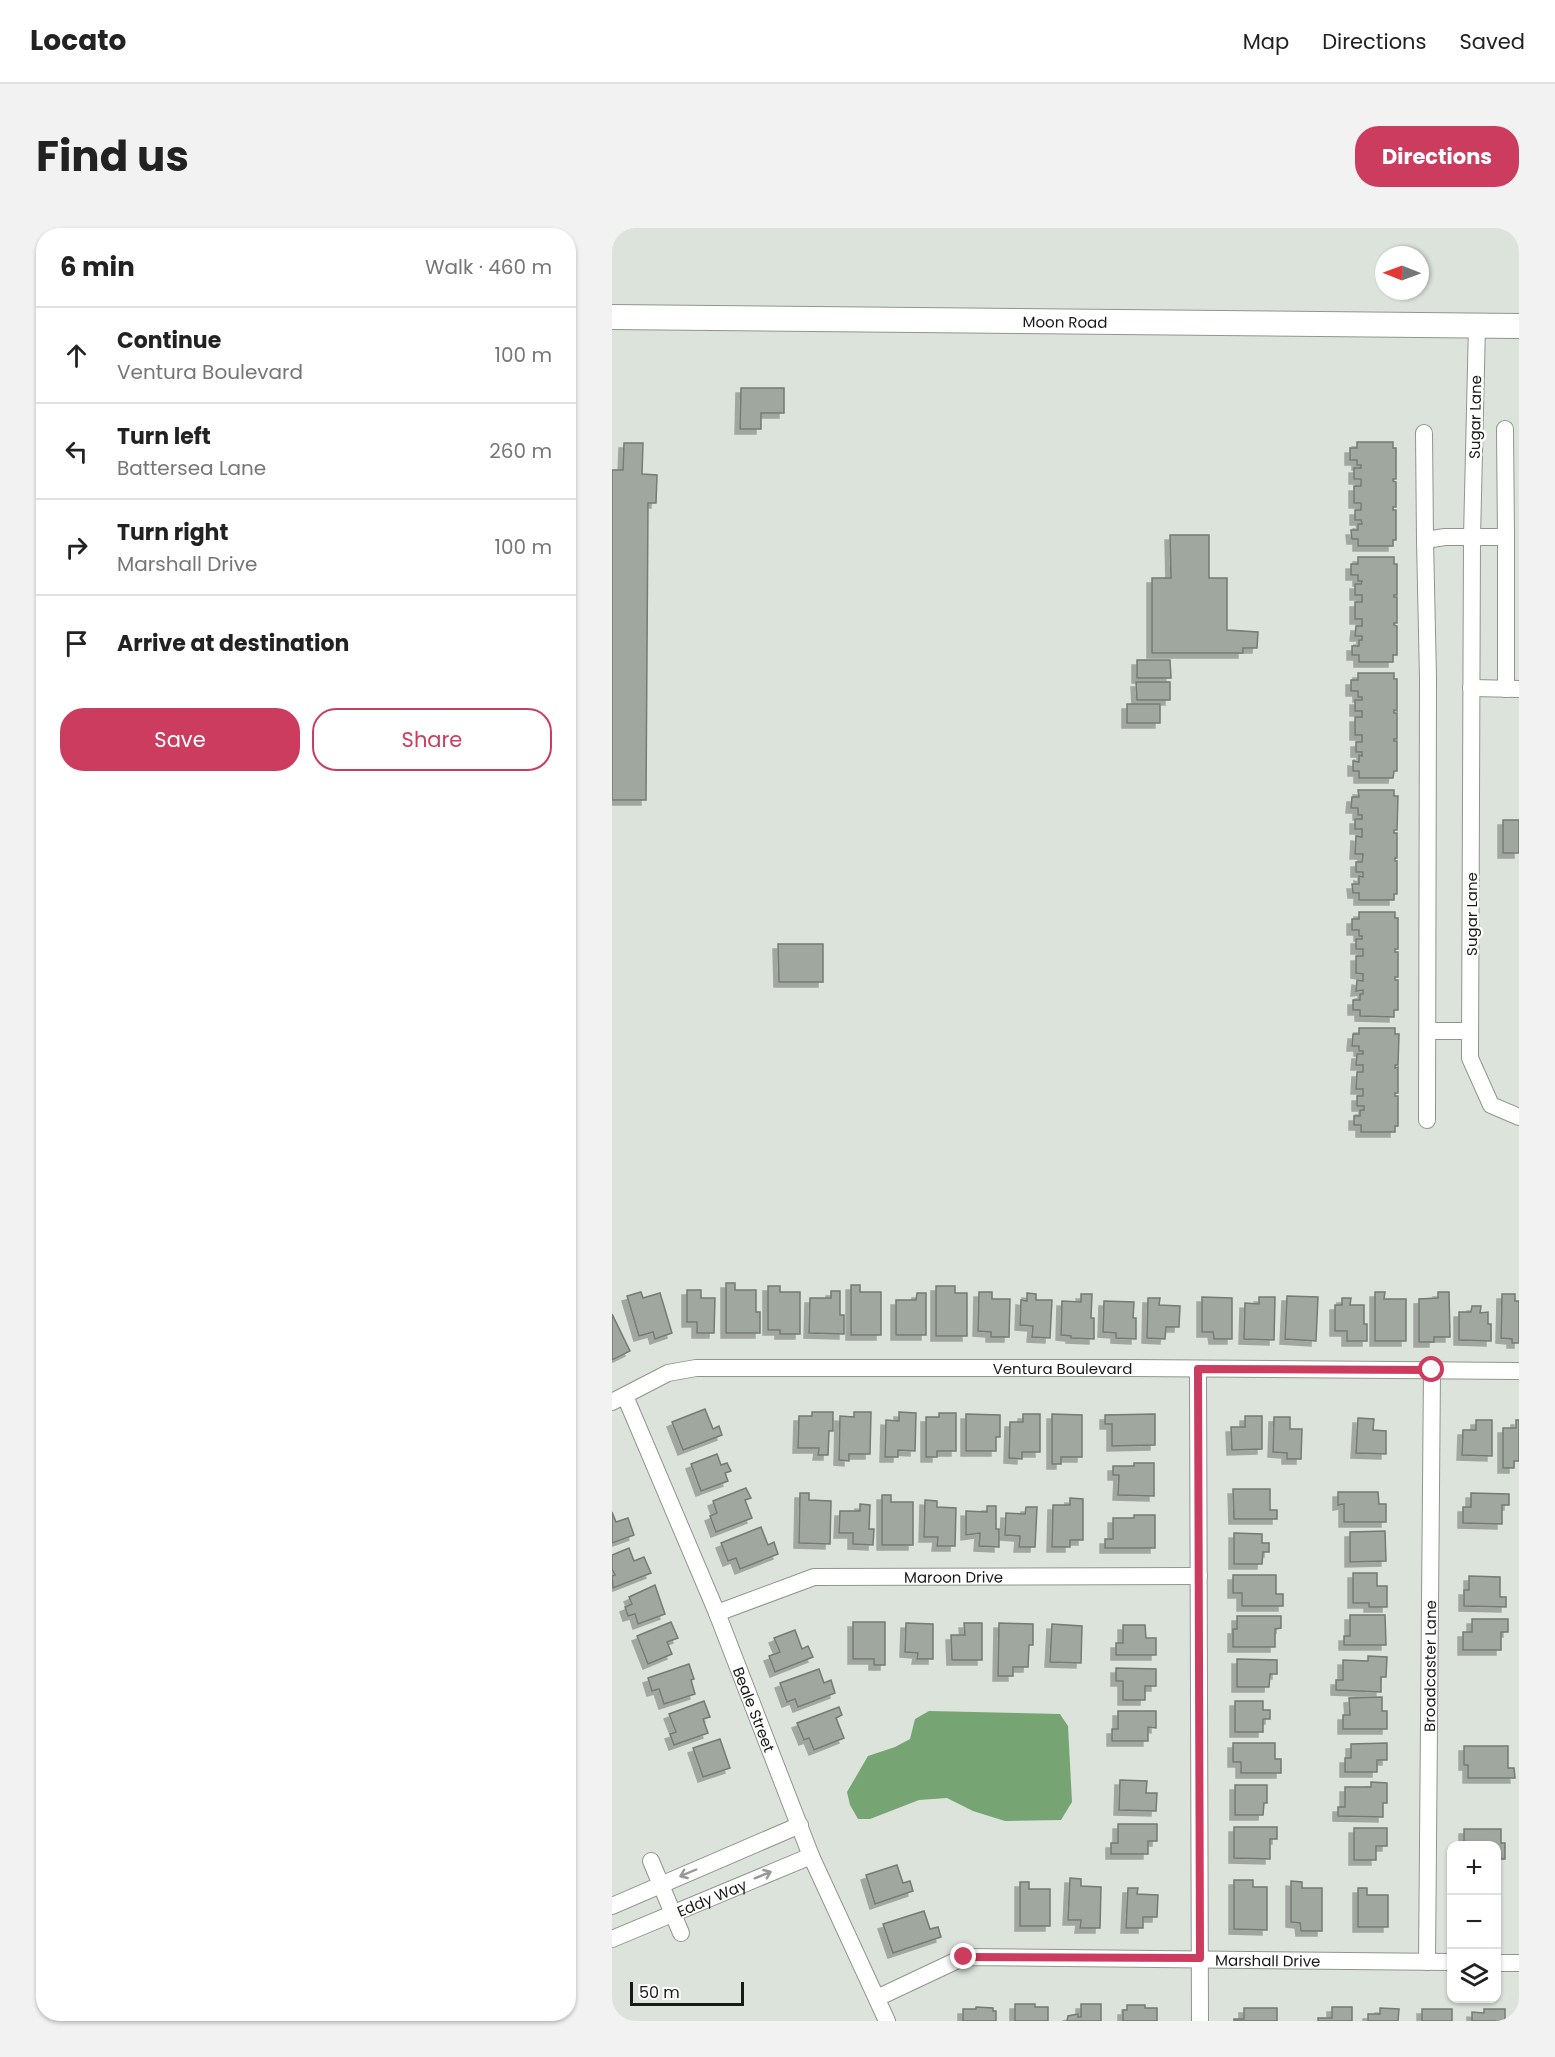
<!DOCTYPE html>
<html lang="en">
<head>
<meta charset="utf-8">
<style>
	:root { --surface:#fff; --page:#f2f2f2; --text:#222; --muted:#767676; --line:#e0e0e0; --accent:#cc3c5f }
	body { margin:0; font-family:Poppins,sans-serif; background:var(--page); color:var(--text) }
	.controls { position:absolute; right:18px; bottom:18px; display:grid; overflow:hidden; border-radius:12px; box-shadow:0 2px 4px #0004 }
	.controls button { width:54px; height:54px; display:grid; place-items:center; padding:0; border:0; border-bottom:2px solid var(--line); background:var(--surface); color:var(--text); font:30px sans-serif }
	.compass { position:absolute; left:763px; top:18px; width:54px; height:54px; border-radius:50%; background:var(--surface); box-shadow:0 2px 4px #0004; rotate:271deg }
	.scale { position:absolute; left:18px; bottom:15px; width:114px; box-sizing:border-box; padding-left:6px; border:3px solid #171a17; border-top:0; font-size:16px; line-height:21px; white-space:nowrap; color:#171a17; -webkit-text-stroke:4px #fff; paint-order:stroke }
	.stop { position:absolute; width:18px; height:18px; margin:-14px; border:4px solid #cc3c5f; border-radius:50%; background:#fff }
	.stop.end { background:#cc3c5f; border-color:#fff; box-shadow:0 2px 6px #0008 }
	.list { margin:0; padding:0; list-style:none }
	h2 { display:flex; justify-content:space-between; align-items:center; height:78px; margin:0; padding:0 24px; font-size:26px }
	h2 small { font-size:20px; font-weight:400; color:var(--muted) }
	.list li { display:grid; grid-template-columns:39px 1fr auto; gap:18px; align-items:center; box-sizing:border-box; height:96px; padding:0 24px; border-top:2px solid var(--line) }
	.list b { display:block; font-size:22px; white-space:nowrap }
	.list p { margin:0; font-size:20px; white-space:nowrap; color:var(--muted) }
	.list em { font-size:20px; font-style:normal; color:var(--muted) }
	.actions { display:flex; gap:12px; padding:18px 24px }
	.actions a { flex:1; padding:14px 0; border:2px solid var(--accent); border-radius:24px; text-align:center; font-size:21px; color:var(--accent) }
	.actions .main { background:var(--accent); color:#fff }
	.icon { flex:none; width:33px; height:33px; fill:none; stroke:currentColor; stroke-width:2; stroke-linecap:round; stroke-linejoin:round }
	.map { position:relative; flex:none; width:907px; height:1793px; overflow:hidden; border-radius:24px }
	header { display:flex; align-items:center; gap:36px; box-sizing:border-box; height:84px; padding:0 30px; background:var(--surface); border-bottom:2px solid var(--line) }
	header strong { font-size:28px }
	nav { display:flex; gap:33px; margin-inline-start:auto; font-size:21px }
	.intro { display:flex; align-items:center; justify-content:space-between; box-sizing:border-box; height:144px; padding:0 36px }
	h1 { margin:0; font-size:42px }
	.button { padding:15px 27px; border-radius:24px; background:var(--accent); color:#fff; font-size:21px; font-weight:700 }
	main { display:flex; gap:36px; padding:0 36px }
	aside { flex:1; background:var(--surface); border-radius:24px; box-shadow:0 2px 4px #0004 }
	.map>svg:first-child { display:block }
</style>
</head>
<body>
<header>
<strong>Locato</strong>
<nav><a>Map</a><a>Directions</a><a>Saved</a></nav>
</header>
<div class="intro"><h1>Find us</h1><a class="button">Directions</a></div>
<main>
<aside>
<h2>6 min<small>Walk · 460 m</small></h2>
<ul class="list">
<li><svg class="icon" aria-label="ahead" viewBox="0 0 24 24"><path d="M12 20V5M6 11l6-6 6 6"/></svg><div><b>Continue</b><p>Ventura Boulevard</p></div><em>100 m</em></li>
<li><svg class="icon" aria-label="left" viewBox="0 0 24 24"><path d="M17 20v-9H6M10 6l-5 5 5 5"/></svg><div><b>Turn left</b><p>Battersea Lane</p></div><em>260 m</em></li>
<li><svg class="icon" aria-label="right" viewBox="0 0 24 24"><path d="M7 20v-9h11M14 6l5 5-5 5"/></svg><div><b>Turn right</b><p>Marshall Drive</p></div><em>100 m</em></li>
<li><svg class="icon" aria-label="arrive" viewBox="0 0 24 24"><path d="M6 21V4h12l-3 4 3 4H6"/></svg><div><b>Arrive at destination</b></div></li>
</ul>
<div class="actions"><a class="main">Save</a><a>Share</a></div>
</aside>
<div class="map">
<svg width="907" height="1793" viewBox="0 0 907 1793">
	<defs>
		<filter id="shadow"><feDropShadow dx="-5" dy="5" stdDeviation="0" flood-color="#0004"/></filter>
	</defs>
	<rect width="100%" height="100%" fill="#dbe3db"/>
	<polygon fill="#76a473" points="317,1483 448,1486 456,1498 460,1574 449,1592 393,1593 361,1583 335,1570 307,1572 258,1591 246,1591 238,1577 235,1564 256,1528 283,1519 298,1511 303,1491"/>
	<g fill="#9fa79e" stroke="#747b73" stroke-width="1.5" filter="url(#shadow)">
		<polygon points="129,160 172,160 172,185 149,185 149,201 128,201"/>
		<polygon points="745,214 781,214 781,220 784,220 784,251 781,251 781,253 784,254 784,279 781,279 781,282 784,282 784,312 781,312 781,318 746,318 746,311 740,311 739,302 746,302 746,296 750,296 749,292 743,292 743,282 749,282 749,275 742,275 742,258 749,258 749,251 742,251 742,240 749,240 749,237 745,237 745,232 738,232 738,220 745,220"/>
		<polygon points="12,215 31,215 30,246 45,247 44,275 36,275 34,572 0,572 0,242 11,242"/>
		<polygon points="558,307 597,307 597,350 615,350 615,402 646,404 645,420 631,420 631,425 540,425 540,350 559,350"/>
		<polygon points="746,329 782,329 782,336 785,336 785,367 782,367 782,369 785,369 785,395 782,395 782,397 785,398 785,427 781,427 781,434 747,434 747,427 740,427 740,418 747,418 747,412 750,412 750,408 743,408 744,398 750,398 750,391 743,391 743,374 750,374 750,367 743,367 743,356 749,356 750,353 746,353 746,347 739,347 739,336 746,336"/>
		<polygon points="525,432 558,432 559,450 525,450"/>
		<polygon points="746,445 782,445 782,451 785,451 785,483 782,482 782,485 785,485 785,511 782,511 782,513 785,513 785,543 782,543 781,550 747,550 747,543 741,543 741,533 747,534 747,527 750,528 750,524 744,524 744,514 750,514 750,507 743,507 743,489 750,489 750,483 743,483 743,472 750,472 750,469 746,469 746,463 739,463 739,452 746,452"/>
		<polygon points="524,454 558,454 558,472 525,472"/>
		<rect x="515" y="476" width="33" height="19"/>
		<polygon points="746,562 782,562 782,568 786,568 785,602 782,602 782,605 785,605 785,630 783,630 783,633 785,633 785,666 782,666 782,672 747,672 747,665 741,665 740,656 747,656 747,648 751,649 751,644 744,644 744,634 750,634 751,626 743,626 744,608 750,609 750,601 743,601 743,591 750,591 750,587 746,587 746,580 739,580 740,569 747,569"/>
		<rect x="891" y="592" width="16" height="33"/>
		<polygon points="747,684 783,684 783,690 786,690 786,721 783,721 783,724 786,724 786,749 783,749 783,752 786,752 786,782 782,782 782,789 748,788 748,782 741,782 741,772 748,772 748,766 751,766 751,762 744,763 745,752 751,753 751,746 744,745 744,728 751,728 751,721 744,721 744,711 750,711 750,708 747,708 747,702 740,702 740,691 747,691"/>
		<polygon points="166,716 211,716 211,754 167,754"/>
		<polygon points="747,800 783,800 783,806 787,806 786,837 783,837 783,840 786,839 786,865 783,865 783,868 786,868 786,898 783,898 783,904 749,904 749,897 742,897 742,888 748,888 748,882 752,882 752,878 745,878 745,868 751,868 751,861 744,861 745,844 751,844 751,837 744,837 745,826 751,826 751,823 747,823 747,818 740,818 741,806 747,806"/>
		<polygon points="114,1055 123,1055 123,1062 144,1062 144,1084 148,1084 148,1105 114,1105"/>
		<polygon points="239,1057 248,1057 248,1064 269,1064 269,1107 239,1107"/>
		<polygon points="156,1058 168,1058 168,1064 188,1064 188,1106 168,1106 168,1102 156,1102"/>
		<polygon points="324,1058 343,1058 343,1065 355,1065 355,1108 324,1108"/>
		<polygon points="75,1062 89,1062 89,1070 103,1070 102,1105 85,1105 85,1094 75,1094"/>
		<polygon points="219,1063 228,1063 228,1087 232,1087 232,1106 197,1105 198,1070 219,1070"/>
		<polygon points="29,1064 31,1070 48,1065 60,1105 43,1111 41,1104 27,1108 15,1068"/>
		<polygon points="367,1064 380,1064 380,1071 398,1071 397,1109 379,1109 379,1104 366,1103"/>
		<polygon points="763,1064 773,1064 772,1071 794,1071 794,1113 763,1113"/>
		<polygon points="826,1064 837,1064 838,1109 822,1109 822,1114 807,1114 807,1071 826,1070"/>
		<polygon points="305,1065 314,1065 314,1107 284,1107 284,1072 304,1072"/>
		<polygon points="415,1065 424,1066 424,1072 440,1072 438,1110 420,1109 421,1098 408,1097 409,1072 415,1073"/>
		<polygon points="469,1066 480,1066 479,1090 482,1090 482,1111 459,1110 459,1108 449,1107 450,1073 469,1074"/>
		<polygon points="890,1066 903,1066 903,1073 907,1073 907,1115 900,1115 900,1111 889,1110"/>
		<polygon points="675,1068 706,1069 704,1113 673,1111"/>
		<polygon points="590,1069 620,1070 620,1111 602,1111 601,1104 590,1104"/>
		<polygon points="647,1069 663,1069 662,1112 632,1111 633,1075 647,1076"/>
		<polygon points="536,1070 548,1070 547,1077 568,1078 567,1099 554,1099 553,1111 535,1110"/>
		<polygon points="730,1070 739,1070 738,1077 752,1077 752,1096 755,1096 755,1113 735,1113 735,1103 723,1103 723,1077 730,1077"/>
		<polygon points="492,1073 522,1074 521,1090 524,1090 524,1111 504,1110 504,1105 491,1104"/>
		<polygon points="860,1078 869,1078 868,1085 876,1084 876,1096 879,1096 879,1113 847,1112 847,1084 859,1084"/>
		<polygon points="0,1086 18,1123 0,1132"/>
		<polygon points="93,1181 101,1201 107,1198 110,1207 71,1222 60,1194"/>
		<polygon points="200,1184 221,1184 221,1203 217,1203 216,1227 206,1227 207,1220 186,1220 187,1188 200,1188"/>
		<polygon points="242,1184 259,1184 258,1226 237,1226 237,1233 227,1232 228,1188 242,1189"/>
		<polygon points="287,1184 304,1185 303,1223 286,1222 286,1229 273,1229 274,1192 287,1193"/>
		<polygon points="327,1185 344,1185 344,1223 325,1223 325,1229 314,1229 314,1189 327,1189"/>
		<polygon points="354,1186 388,1187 388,1209 384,1209 384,1223 354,1223"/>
		<polygon points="411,1186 428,1186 428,1224 410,1224 410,1231 397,1230 398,1194 411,1194"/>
		<polygon points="440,1186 470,1187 470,1229 449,1229 449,1236 440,1236"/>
		<polygon points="543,1186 543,1217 500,1218 500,1196 493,1196 493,1187"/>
		<polygon points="633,1188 650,1188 650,1221 620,1222 619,1199 633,1199"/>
		<polygon points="662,1189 678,1189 678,1201 690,1201 689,1231 675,1231 675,1225 661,1224"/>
		<polygon points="746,1190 762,1191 761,1202 774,1203 774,1226 744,1225"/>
		<polygon points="864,1192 880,1192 880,1228 850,1227 851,1202 864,1202"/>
		<polygon points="904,1192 907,1192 907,1233 902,1233 902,1240 891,1240 891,1200 904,1200"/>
		<polygon points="105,1226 109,1237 115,1235 119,1243 113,1245 116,1253 89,1263 79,1236"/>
		<polygon points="522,1235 542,1235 542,1268 506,1267 507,1247 501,1247 501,1238 522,1238"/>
		<polygon points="134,1260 139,1270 133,1272 140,1290 104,1304 98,1288 105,1285 101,1273"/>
		<polygon points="621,1261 658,1261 658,1282 665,1282 665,1291 622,1291"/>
		<polygon points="726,1264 766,1264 767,1276 774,1276 774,1294 732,1294 732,1276 726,1277"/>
		<polygon points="188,1265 197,1265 197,1272 219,1273 218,1316 187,1315"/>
		<polygon points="859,1265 897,1266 897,1277 890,1277 890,1296 851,1295 851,1279 859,1279"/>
		<polygon points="270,1267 279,1267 279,1274 301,1274 301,1317 270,1317"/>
		<polygon points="458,1270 471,1271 471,1312 458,1312 458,1319 440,1319 441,1277 458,1277"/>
		<polygon points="313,1272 325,1273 325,1279 344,1280 343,1318 325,1318 326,1309 312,1309"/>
		<polygon points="248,1276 258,1277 257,1301 262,1301 261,1317 241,1316 241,1305 227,1305 228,1283 248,1283"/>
		<polygon points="375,1278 384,1278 384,1301 387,1301 387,1319 367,1318 368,1305 354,1307 354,1283 375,1284"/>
		<polygon points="414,1279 425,1279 423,1319 407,1319 408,1308 393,1307 394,1285 413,1286"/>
		<polygon points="0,1284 4,1294 16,1290 22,1307 0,1315"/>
		<polygon points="522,1287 543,1287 543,1320 493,1320 493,1311 501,1311 501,1290 522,1290"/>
		<polygon points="149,1299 156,1317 162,1314 166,1326 128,1341 124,1330 116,1333 109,1315"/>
		<polygon points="773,1303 774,1333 738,1334 738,1304"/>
		<polygon points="622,1305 650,1306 650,1315 657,1315 657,1324 651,1324 650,1336 622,1336"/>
		<polygon points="17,1320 22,1333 32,1329 39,1345 1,1360 0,1348 3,1347 0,1341 0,1327"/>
		<polygon points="741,1345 765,1345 765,1358 775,1358 775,1379 757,1379 757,1375 741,1375"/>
		<polygon points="621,1347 664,1347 664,1366 671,1366 671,1378 630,1378 630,1365 621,1365"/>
		<polygon points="857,1348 888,1349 888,1369 894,1369 894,1379 852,1378 852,1362 857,1362"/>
		<polygon points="43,1357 53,1386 26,1396 23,1386 16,1388 13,1379 20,1376 17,1369"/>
		<polygon points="738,1387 773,1387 774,1417 732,1417 732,1408 738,1408"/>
		<polygon points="625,1388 669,1388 669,1400 663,1401 663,1419 621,1419 621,1401 625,1401"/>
		<polygon points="860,1391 896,1391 896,1404 889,1404 889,1422 851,1422 851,1404 860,1404"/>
		<polygon points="59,1394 66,1410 55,1414 60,1426 36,1436 25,1408"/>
		<polygon points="241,1394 273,1394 273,1437 262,1437 262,1431 241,1431"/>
		<polygon points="294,1395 321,1396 321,1431 305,1431 306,1425 293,1424"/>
		<polygon points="352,1395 370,1395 370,1432 340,1432 339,1407 353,1407"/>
		<polygon points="387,1395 421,1396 421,1417 417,1417 416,1439 401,1439 401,1448 386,1448"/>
		<polygon points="440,1396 470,1398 469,1435 438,1434"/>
		<polygon points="511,1397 533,1397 534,1410 544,1410 544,1427 504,1427 504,1415 511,1415"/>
		<polygon points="183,1402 190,1421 196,1418 201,1429 163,1444 157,1428 168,1424 162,1410"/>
		<polygon points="756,1428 775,1429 774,1449 769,1449 769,1464 724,1462 724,1452 731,1452 731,1432 756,1433"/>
		<polygon points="625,1431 665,1432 665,1446 658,1446 657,1459 625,1459"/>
		<polygon points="77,1436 82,1451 79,1452 83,1466 52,1476 47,1461 40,1463 36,1450"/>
		<polygon points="504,1440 544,1441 544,1458 533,1458 533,1472 511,1472 511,1453 504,1453"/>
		<polygon points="207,1441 212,1455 219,1452 223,1465 186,1479 183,1471 175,1474 168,1455"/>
		<polygon points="770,1469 770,1483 775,1483 775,1501 731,1501 731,1487 738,1487 737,1470"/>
		<polygon points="92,1473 98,1489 91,1491 96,1505 62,1517 58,1506 64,1504 57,1486"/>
		<polygon points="623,1473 651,1473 651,1482 658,1482 658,1491 651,1491 651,1504 623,1504"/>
		<polygon points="227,1479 230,1487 224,1490 232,1510 202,1522 197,1510 192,1512 185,1495"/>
		<polygon points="506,1483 544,1483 544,1500 536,1499 536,1513 500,1513 500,1501 506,1501"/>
		<polygon points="108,1511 118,1540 91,1549 81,1520"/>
		<polygon points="621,1515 663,1515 663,1531 669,1531 669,1545 629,1545 629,1534 621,1534"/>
		<polygon points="775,1515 775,1532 765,1532 765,1544 733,1544 733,1530 739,1530 739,1516"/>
		<polygon points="852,1518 896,1518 896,1540 902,1540 903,1550 856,1550 856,1537 852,1537"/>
		<polygon points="508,1552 535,1553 534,1565 545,1565 544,1583 507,1582"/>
		<polygon points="759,1554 775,1555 775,1575 771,1575 771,1589 726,1588 726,1579 733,1579 733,1559 759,1559"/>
		<polygon points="623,1557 655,1557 655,1575 652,1575 651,1587 623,1587"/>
		<polygon points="506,1596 545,1596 545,1613 536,1613 536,1626 499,1626 499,1615 506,1615"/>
		<polygon points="622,1599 665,1599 665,1611 658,1611 658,1631 622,1630"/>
		<polygon points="742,1600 775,1600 775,1618 764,1618 764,1632 742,1632"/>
		<polygon points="852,1601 889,1601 889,1615 893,1615 893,1631 885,1631 885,1618 852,1618"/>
		<polygon points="285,1637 291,1655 298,1653 301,1663 263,1676 254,1647"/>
		<polygon points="458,1650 469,1651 469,1658 489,1659 488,1700 468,1700 469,1692 456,1692"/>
		<polygon points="622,1652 641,1652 641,1659 655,1659 655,1702 622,1701"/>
		<polygon points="679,1653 690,1654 690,1660 710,1660 710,1703 689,1703 688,1695 679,1694"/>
		<polygon points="408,1654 417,1654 417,1661 438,1661 438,1698 408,1698"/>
		<polygon points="516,1660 526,1660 525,1666 546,1667 545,1689 531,1689 531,1700 514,1700"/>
		<polygon points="746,1660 755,1660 755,1667 776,1667 776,1699 746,1699"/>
		<polygon points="312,1683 318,1701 326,1699 329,1709 281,1725 271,1696"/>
		<polygon points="403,1776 423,1776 423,1779 436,1779 436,1793 403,1793"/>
		<polygon points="469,1776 489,1776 489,1793 455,1793 456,1788 466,1786 466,1789 469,1789"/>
		<polygon points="515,1777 533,1777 533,1780 545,1780 545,1793 511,1793 511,1782 515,1782"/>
		<polygon points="364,1779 381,1780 381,1783 384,1783 384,1793 351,1793 351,1781 364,1781"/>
		<polygon points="720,1779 740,1779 740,1793 706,1793 706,1790 720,1790"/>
		<polygon points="632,1780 665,1780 665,1793 622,1793 622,1791 632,1791"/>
		<polygon points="768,1780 787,1781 786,1793 756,1793 756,1786 768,1786"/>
		<rect x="810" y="1781" width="30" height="12"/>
		<polygon points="872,1781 893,1781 893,1793 860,1793 860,1784 872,1785"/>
	</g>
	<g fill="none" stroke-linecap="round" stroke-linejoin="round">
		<defs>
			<g id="street">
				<polyline points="865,97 860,309 858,830 879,877 907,889"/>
				<polyline points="893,201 894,309"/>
				<polyline points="812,205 813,312 833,309 894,309 894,461"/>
				<polyline points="813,312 816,450 815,892"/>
				<polyline points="859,460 907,461"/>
				<polyline points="816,803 858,803"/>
				<polyline points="586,1141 588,1793"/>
				<path id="s1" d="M13,1168l92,217 94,243 76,165"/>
				<path id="s2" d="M0,1174l56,-29 28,-5h434l389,3"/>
				<path id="s3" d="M105,1385l97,-36 385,-1"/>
				<polyline points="39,1633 69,1705"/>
				<polyline points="0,1678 188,1597"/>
				<path id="s4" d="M0,1711l199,-83"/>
				<path id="s5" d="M815,1734l5,-592"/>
				<polyline points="885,1735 907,1735"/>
				<path id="s6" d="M265,1770l87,-41 488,5"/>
			</g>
			<g id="secondary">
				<path id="s7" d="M0,89l907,9"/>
			</g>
		</defs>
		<use href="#street" stroke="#8f968e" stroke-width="18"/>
		<use href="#secondary" stroke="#8f968e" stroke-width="26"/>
		<use href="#street" stroke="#fff" stroke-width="16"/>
		<use href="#secondary" stroke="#fff" stroke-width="24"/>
	</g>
	<defs><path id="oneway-shaft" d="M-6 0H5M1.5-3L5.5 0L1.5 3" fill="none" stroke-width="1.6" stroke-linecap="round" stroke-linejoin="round" transform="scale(1.5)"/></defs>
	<g stroke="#979897">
		<use href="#oneway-shaft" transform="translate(76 1645) rotate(157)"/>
		<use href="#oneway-shaft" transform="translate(151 1647) rotate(-22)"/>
	</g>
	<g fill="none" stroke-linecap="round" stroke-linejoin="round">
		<polyline stroke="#cc3c5f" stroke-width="8" points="352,1729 588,1730 586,1141 820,1142"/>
	</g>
	<g text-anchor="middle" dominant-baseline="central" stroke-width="5" stroke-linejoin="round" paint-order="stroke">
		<g font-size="15" fill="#171a17" stroke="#fff">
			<text stroke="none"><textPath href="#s7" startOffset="453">Moon Road</textPath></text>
			<text transform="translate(863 189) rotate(-89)">Sugar Lane</text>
			<text transform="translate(859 686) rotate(-90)">Sugar Lane</text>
			<text stroke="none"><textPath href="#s2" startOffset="458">Ventura Boulevard</textPath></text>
			<text stroke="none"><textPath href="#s3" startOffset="243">Maroon Drive</textPath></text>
			<text stroke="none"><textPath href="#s5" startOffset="296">Broadcaster Lane</textPath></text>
			<text stroke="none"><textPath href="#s1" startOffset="339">Beale Street</textPath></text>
			<text stroke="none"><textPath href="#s4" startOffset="108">Eddy Way</textPath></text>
			<text stroke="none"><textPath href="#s6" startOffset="400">Marshall Drive</textPath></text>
		</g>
	</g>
</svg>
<div class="controls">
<button>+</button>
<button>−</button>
<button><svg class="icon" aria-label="layers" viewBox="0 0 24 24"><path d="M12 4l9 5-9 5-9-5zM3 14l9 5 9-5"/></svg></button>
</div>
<svg class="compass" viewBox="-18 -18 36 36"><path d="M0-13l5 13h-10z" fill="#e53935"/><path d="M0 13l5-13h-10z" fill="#767676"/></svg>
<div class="scale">50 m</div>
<div class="stop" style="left:820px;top:1142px"></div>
<div class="stop end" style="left:352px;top:1729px"></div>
</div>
</main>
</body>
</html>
